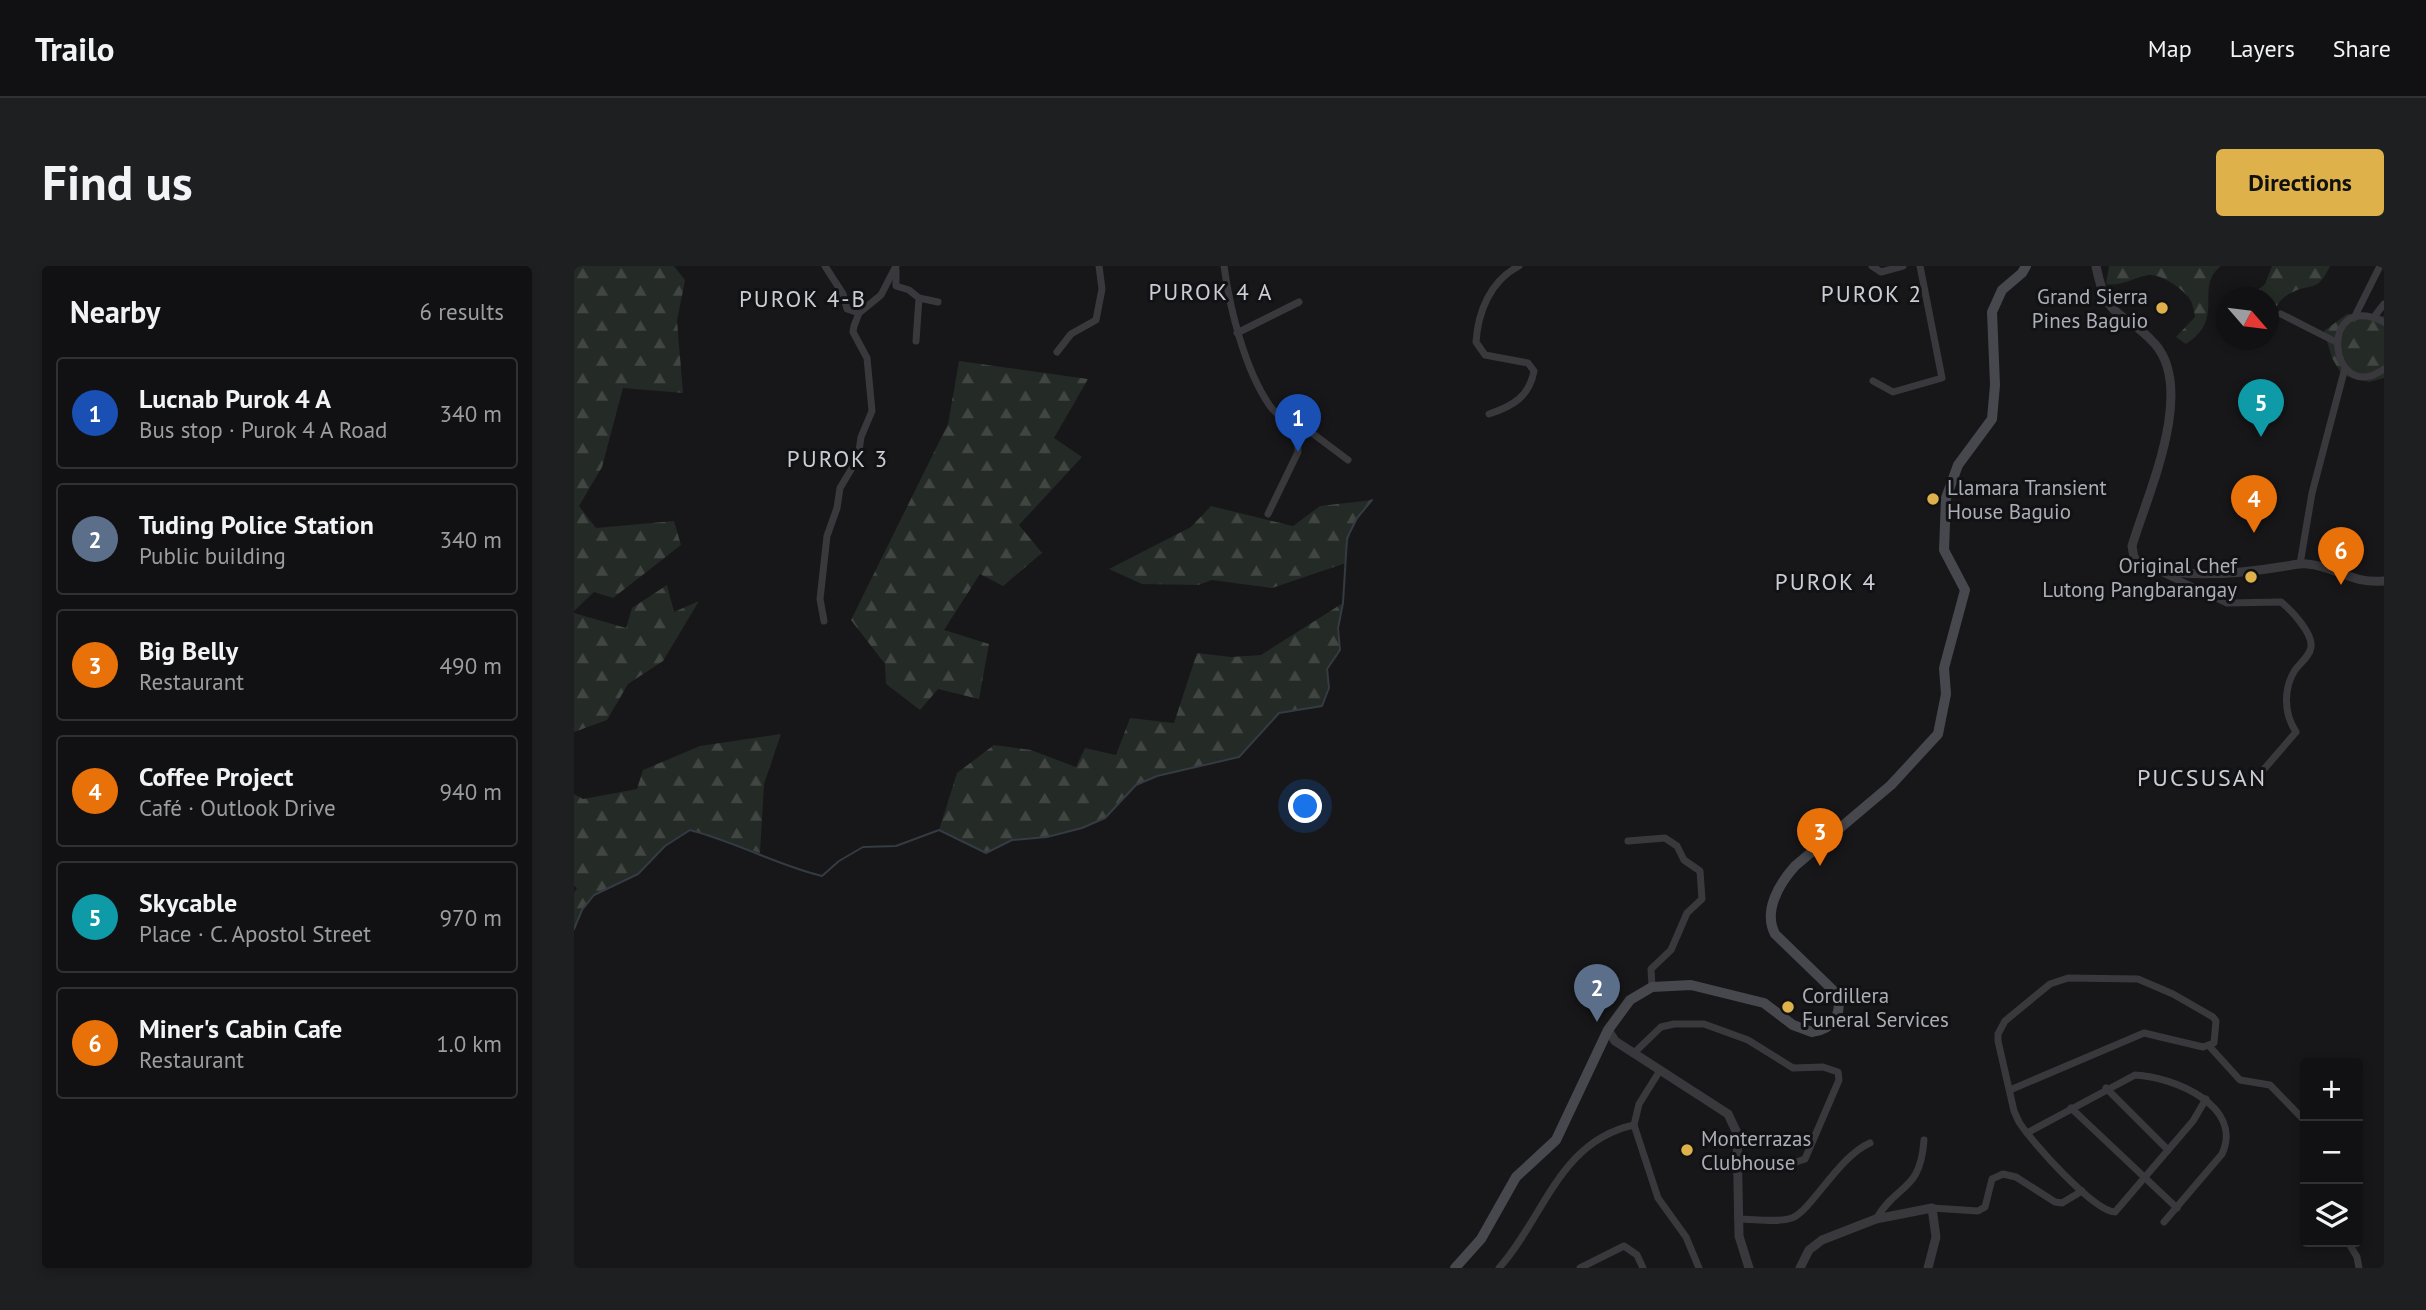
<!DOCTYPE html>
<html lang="en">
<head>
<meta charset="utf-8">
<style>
	:root { --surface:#111113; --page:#1e1f21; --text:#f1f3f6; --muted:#9c9da0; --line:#303133; --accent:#deb14b }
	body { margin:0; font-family:"PT Sans",sans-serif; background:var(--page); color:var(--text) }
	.controls { position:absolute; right:21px; bottom:21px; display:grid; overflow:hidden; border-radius:7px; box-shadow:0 4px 10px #0003 }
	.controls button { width:63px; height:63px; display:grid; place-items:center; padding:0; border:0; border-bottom:2px solid var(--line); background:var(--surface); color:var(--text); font:35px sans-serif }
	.compass { position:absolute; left:1642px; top:21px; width:63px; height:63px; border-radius:50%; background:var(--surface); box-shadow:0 4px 10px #0003; rotate:118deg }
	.you { position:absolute; left:732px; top:541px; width:24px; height:24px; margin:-18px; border:5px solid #fff; border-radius:50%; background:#1a73e8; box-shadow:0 0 0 10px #1a73e833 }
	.badge { display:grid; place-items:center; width:46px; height:46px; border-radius:50%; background:var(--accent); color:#fff; font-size:23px; font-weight:700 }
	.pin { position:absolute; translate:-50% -58px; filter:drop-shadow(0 2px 4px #0008) }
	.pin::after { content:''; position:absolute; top:37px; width:24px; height:21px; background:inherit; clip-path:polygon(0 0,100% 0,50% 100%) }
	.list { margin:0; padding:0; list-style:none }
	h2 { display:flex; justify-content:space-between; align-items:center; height:91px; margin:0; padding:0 28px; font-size:30px }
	h2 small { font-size:23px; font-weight:400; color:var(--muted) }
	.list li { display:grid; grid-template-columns:46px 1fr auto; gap:21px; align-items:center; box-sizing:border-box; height:112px; margin:0 14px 14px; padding:0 14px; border:2px solid var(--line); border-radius:7px }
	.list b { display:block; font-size:26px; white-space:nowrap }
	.list p { margin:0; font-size:23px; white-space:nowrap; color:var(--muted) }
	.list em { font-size:23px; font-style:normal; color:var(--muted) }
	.icon { flex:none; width:38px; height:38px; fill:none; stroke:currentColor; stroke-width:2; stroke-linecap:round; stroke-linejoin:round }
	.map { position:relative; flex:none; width:1810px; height:1002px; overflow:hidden; border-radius:7px }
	header { display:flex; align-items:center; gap:42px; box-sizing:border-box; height:98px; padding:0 35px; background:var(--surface); border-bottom:2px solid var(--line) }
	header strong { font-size:33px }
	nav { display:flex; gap:38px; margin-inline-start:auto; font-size:24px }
	.intro { display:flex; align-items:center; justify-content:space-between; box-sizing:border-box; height:168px; padding:0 42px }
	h1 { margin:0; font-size:49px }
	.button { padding:18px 32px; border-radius:7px; background:var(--accent); color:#111; font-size:24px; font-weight:700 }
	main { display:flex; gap:42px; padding:0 42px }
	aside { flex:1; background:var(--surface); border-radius:7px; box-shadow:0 4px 10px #0003 }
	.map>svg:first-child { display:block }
</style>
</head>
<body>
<header>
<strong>Trailo</strong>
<nav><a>Map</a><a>Layers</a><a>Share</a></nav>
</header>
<div class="intro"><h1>Find us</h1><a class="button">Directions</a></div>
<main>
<aside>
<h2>Nearby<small>6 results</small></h2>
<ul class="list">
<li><span class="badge" style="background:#1a4fb4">1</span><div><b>Lucnab Purok 4 A</b><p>Bus stop · Purok 4 A Road</p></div><em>340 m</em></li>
<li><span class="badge" style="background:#5c6f8a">2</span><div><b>Tuding Police Station</b><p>Public building</p></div><em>340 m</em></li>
<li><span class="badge" style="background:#e8710a">3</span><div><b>Big Belly</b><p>Restaurant</p></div><em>490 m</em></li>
<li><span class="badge" style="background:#e8710a">4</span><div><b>Coffee Project</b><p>Café · Outlook Drive</p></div><em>940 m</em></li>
<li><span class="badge" style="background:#0f9aa8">5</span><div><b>Skycable</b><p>Place · C. Apostol Street</p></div><em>970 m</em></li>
<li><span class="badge" style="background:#e8710a">6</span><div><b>Miner's Cabin Cafe</b><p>Restaurant</p></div><em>1.0 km</em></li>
</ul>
</aside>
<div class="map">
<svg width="1810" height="1002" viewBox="0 0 1810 1002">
	<defs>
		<pattern id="forest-firs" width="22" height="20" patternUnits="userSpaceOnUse" patternTransform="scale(1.75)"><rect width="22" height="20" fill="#242a25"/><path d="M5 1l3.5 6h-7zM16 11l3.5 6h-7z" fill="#414642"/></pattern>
	</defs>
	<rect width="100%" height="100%" fill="#171719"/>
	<g fill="url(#forest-firs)">
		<polygon points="0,0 100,0 111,14 103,55 109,127 49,122 28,201 5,240 22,262 100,255 107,279 39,332 20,326 0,345"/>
		<path d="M1535,0h112c-28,22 6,52 -35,78l-10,-7 19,-20c-1,-5 -2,-12 -4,-16 -6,-11 -29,-27 -42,-26 -15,2 -27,12 -43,9z"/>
		<path d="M1698,0h58c-13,28 -19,16 -39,27 -11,5 -16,16 -22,25l-1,-20 -14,-1 -1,-3 12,-10z"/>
		<polygon points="1773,48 1810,50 1810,112 1795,116 1768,109 1758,92 1750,65"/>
		<polygon points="385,95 514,113 480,172 508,191 445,259 468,287 429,320 406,308 370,364 415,378 405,433 364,423 346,444 312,418 311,398 277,354 374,158"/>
		<path d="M798,234c-19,22 -25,33 -26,63l-74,25 -60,-8 -14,5 -56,-1 -33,-15 82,-42 20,-21 82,20 27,-20z"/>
		<polygon points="93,319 100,346 125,335 89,395 54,418 33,454 0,466 0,347 52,362 58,342"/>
		<polygon points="769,337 764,362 766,384 754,403 755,422 748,440 705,447 665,491 583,510 562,519 531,552 508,562 473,571 438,574 412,587 365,564 383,507 420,479 457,484 502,501 511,482 542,489 556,452 600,457 623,387 657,391 687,389"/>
		<polygon points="207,468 190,518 186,587 116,564 91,580 64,608 20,629 8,644 0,663 0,627 3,622 0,620 0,528 9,533 63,523 69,504 126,480"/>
	</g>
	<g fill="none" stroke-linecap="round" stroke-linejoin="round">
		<path stroke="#343b42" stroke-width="2" d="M0,663l8,-19 12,-15 44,-21 27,-28 25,-16c46,12 87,35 132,46l17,-15 24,-14 33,-1 43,-16 47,23 26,-13 35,-3 35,-9 23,-10 31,-33 21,-9 82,-19 40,-44 43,-7 7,-18 -2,-19 13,-19 -2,-22 5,-25 4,-65 10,-20 15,-18"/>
		<g stroke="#39393d" stroke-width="7">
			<polyline points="251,0 269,28 273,43 285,47"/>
			<path d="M650,0c6,44 21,104 46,140 7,10 20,17 28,26v20l-30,62"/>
			<polyline points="1298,0 1307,6 1329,0"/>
			<polyline points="322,4 322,20 335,24 345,32 342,75"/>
			<polyline points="345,32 364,36"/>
			<polyline points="1707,48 1762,76"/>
			<polyline points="1800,51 1810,38"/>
			<polyline points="1780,52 1806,0"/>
			<path d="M1810,56c-68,-34 -55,86 0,47"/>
			<polyline points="663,67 725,36"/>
			<polyline points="483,86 497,68 522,54 528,23 525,0"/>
			<polyline points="1299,115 1319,126 1368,112 1346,0"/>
			<path d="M915,148c24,-8 40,-17 45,-43l-6,-8 -43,-8 -9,-13c2,-30 14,-61 43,-76"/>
			<polyline points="721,159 738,167 774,194"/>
			<polyline points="1726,298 1738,227 1771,102"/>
			<path d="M1587,306l66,31 54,-1c10,8 32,31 30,45 -1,9 -11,16 -16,23 -12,19 -11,44 1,62l-37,43"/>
			<polyline points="250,355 246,333 253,270 263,242 266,222 284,192 287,171 298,145 293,92 279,66 280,60 285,47 307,29 322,0"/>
			<polyline points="1054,575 1091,572 1103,580 1110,594 1126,605 1128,633 1113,647 1097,684 1077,703 1078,721"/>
			<polyline points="1636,781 1666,814 1696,819 1731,855"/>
			<polyline points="1060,787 1087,761 1100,758 1130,758 1174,774 1219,802 1249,801 1264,806 1265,814 1231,893 1216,898 1164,894"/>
			<polyline points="1085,806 1065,838 1060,859 1084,932 1112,971 1125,1002"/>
			<polyline points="1532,822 1594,884"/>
			<path d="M1436,824l134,-57 59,14 11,-4 2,-22 -3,-4 -40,-23 -35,-15 -70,-1 -18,6 -45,37 -7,13v7l16,70 5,11c12,19 74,89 96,90l78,-91 13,-22"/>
			<polyline points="1497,842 1603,942"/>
			<path d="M1453,867l108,-58c39,2 109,31 87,79l-58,68"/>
			<polyline points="1358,942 1404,945 1411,941 1418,913 1429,908 1442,911 1481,936 1488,937 1508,925"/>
			<path d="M1164,953c17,0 38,4 54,-1 19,-7 47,-62 78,-75"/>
			<path d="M1302,953c22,-37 44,-26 48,-79"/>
			<polyline points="1774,976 1783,991 1785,1002"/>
			<path d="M925,1002c45,-50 60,-127 135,-143"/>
			<polyline points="1006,1002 1050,980 1063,989 1069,1002"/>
		</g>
		<g stroke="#39393d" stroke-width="9">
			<path d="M1522,0c12,59 26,41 59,78 41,47 -8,151 -23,202l2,12c29,24 110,15 146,9 9,-1 18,-4 27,-3 29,2 43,20 77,17"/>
			<polyline points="1034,764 1041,775 1154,848 1163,867 1165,970 1175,1002"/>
			<polyline points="1226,1002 1235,984 1248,974 1302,953 1358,942 1362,971 1354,1002"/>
		</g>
		<path stroke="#47484d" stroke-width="10" d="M881,1002l26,-29 35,-62 40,-37 52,-110 22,-30 22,-13 39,-2 73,18 29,22 19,7c21,-3 31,-18 25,-38l-62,-60c-12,-23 4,-50 20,-68l96,-81 47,-51 8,-40 -2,-26 21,-78 -21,-40 2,-52 12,-33 34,-46 3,-34 -3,-73 10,-22 20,-17 4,-7"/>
	</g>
	<g fill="#deb14b" stroke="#121214" stroke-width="2.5">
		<circle cx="1588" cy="42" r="7"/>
		<circle cx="1359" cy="233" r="7"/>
		<circle cx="1677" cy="311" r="7"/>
		<circle cx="1214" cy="741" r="7"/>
		<circle cx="1113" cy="884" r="7"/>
	</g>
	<g text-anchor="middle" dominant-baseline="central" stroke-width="6" stroke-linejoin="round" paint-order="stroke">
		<g font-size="21" fill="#abaeb7" stroke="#121214" text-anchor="start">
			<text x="1574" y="30" text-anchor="end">Grand Sierra<tspan x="1574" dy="24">Pines Baguio</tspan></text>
			<text x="1373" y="221">Llamara Transient<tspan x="1373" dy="24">House Baguio</tspan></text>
			<text x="1663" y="299" text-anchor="end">Original Chef<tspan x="1663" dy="24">Lutong Pangbarangay</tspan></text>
			<text x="1228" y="729">Cordillera<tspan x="1228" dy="24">Funeral Services</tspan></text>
			<text x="1127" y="872">Monterrazas<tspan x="1127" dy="24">Clubhouse</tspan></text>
		</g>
		<g font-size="23" letter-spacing="2" fill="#cbcdd4" stroke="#121214">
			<text x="637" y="25">PUROK 4 A</text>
			<text x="1298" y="27">PUROK 2</text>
			<text x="229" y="32">PUROK 4-B</text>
			<text x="264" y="192">PUROK 3</text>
			<text x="1252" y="315">PUROK 4</text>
		</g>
		<g font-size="24" letter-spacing="2" fill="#cbcdd4" stroke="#121214">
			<text x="1628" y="511">PUCSUSAN</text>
		</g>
	</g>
</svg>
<div class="controls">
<button>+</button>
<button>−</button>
<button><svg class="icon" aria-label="layers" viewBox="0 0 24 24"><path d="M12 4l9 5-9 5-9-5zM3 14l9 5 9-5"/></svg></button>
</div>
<svg class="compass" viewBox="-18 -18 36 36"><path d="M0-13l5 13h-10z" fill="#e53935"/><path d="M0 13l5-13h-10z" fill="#9c9da0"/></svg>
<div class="you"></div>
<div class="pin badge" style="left:724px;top:186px;background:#1a4fb4">1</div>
<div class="pin badge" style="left:1023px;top:756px;background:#5c6f8a">2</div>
<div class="pin badge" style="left:1246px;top:600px;background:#e8710a">3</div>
<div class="pin badge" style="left:1680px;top:267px;background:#e8710a">4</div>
<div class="pin badge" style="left:1687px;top:171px;background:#0f9aa8">5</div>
<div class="pin badge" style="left:1767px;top:319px;background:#e8710a">6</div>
</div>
</main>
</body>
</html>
